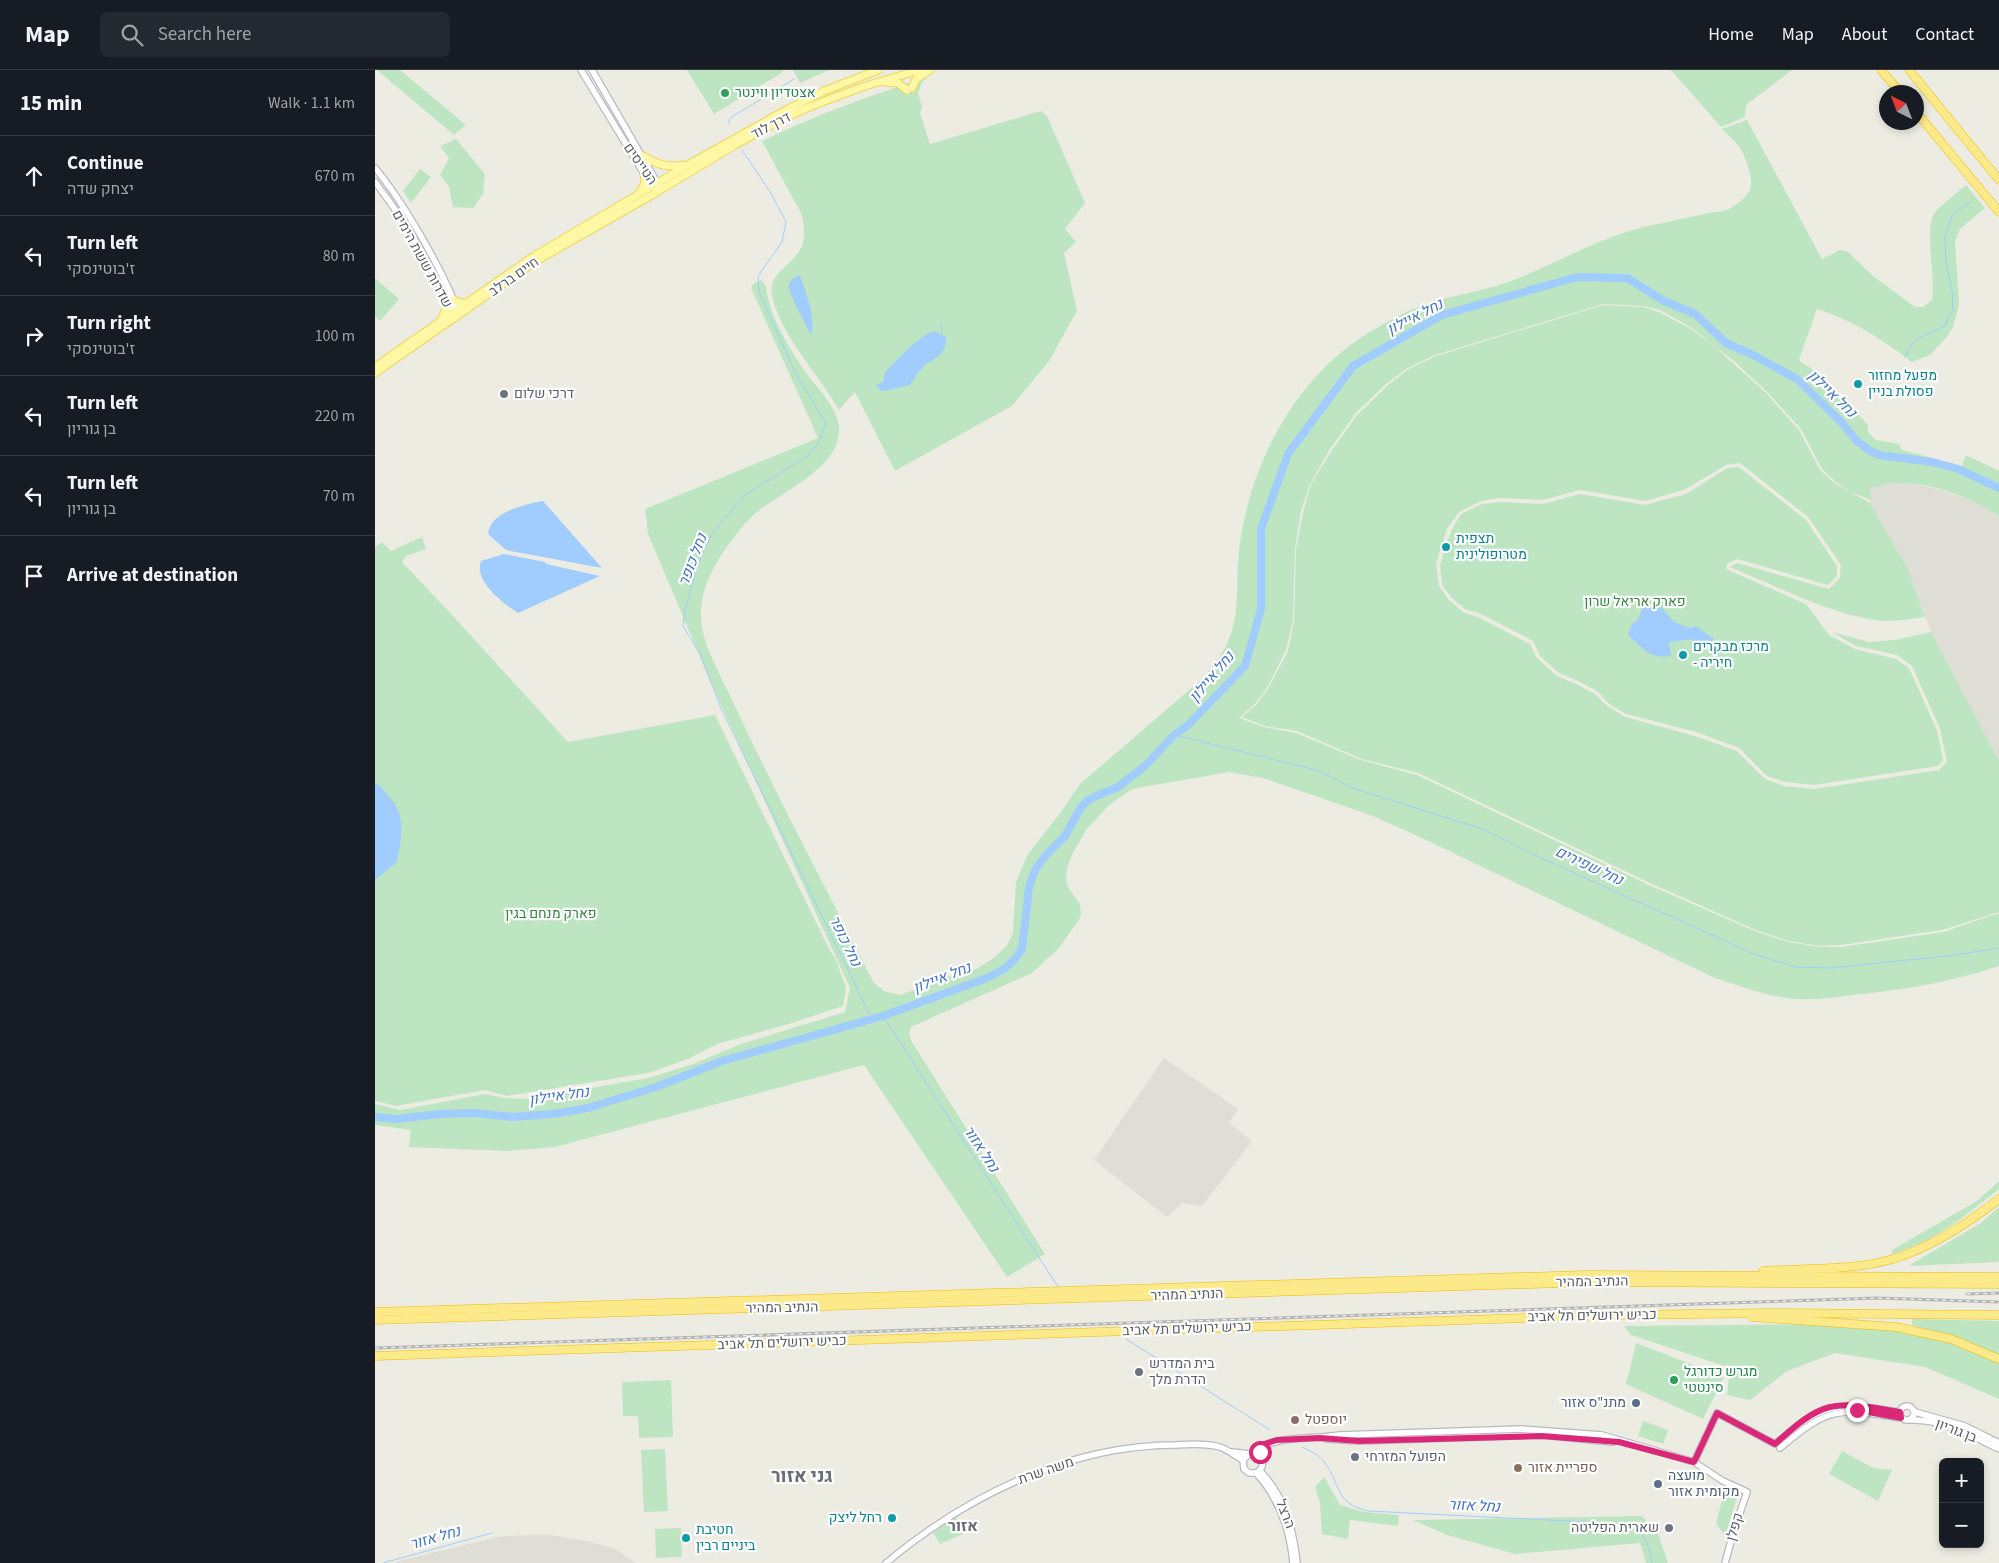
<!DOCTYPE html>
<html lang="en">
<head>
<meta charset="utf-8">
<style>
	:root { --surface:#171b24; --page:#242831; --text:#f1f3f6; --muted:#9ea1a6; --line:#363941 }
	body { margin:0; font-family:"Source Sans 3",Heebo,sans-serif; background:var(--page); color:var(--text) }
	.controls { position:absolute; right:15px; bottom:15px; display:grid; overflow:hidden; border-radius:8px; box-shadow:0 2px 8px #0003 }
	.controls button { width:45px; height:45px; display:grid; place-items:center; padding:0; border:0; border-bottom:1px solid var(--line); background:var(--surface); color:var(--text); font:25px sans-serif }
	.compass { position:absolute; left:1504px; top:15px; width:45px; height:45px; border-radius:50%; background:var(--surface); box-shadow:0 2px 8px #0003; rotate:318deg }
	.stop { position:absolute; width:15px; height:15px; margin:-11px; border:4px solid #db2777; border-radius:50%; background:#fff }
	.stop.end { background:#db2777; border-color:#fff; box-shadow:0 1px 5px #0008 }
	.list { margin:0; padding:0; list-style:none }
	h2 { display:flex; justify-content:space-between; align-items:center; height:65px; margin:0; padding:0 20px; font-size:21px }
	h2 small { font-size:16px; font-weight:400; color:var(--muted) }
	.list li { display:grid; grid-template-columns:32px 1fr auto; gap:15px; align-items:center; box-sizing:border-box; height:80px; padding:0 20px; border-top:1px solid var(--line) }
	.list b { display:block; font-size:19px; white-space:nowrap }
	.list p { margin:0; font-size:16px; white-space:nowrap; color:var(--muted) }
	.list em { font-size:16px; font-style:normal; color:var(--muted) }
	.icon { flex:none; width:28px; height:28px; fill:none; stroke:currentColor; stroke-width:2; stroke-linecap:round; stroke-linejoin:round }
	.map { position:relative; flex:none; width:1624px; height:1493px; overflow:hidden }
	header { display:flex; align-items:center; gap:30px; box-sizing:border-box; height:70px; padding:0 25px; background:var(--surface); border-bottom:1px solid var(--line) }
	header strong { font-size:24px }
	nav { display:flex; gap:28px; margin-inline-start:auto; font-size:18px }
	.search { width:350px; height:45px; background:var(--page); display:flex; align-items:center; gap:12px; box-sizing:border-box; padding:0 18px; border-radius:8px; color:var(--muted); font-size:19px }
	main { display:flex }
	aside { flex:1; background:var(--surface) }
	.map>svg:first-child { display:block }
</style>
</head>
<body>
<header>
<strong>Map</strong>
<div class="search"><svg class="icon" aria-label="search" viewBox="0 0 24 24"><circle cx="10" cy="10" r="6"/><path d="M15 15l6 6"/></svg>Search here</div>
<nav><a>Home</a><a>Map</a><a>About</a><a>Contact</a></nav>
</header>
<main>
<aside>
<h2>15 min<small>Walk · 1.1 km</small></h2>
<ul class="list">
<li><svg class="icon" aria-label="ahead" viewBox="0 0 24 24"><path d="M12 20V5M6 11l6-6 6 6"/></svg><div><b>Continue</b><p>יצחק שדה</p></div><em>670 m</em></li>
<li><svg class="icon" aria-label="left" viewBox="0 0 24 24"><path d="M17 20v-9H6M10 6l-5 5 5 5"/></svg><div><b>Turn left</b><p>ז'בוטינסקי</p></div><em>80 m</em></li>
<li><svg class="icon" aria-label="right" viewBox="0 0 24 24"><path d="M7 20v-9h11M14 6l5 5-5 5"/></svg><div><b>Turn right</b><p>ז'בוטינסקי</p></div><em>100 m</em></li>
<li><svg class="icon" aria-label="left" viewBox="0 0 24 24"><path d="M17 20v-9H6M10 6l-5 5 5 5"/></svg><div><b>Turn left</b><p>בן גוריון</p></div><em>220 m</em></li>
<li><svg class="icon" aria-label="left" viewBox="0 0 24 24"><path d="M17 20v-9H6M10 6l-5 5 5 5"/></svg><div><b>Turn left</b><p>בן גוריון</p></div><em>70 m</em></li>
<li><svg class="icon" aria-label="arrive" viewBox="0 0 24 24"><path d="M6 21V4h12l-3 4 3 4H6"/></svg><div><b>Arrive at destination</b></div></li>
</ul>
</aside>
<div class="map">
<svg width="1624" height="1493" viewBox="0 0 1624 1493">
	<rect width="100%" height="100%" fill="#edece2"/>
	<g fill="#deddd6">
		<polygon points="1526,413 1544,415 1566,420 1604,433 1624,446 1624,691 1556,562 1533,499 1495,433 1495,418 1505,415"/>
		<polygon points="789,988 863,1039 854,1053 877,1071 827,1136 807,1133 792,1147 719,1090"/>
		<polygon points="150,1465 175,1465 211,1471 238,1478 261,1493 16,1493 122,1467"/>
	</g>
	<g fill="#bee5c2">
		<polygon points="2,0 25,0 91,55 79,65"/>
		<polygon points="312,0 407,0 408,2 339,44"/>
		<polygon points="418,0 454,0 425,13"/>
		<polygon points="1296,0 1417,0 1371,35 1370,47 1346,57"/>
		<path d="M553,7l-6,5 -4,11 4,14 -2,6 10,31 111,-33 6,5 38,87 -20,26 11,13 -12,11 13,58 -28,50 -37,45 -117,65 -40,-79 -16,18c-20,-35 -60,-77 -67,-115 -5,-26 29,-31 32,-57 0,-6 0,-14 -1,-19 -2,-8 -8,-17 -12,-24 -10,-18 -19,-36 -29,-54 54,-26 109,-46 166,-64z"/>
		<path d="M1372,50l75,139 18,-9 8,2 25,24 42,31h8l9,-7c4,-21 -8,-71 2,-86 6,-9 23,-21 32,-29l19,23 -25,21 -5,12 4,63 -6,23 -6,10 -17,18 -18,7c-32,-24 -56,-40 -95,-53l-18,51c27,18 47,41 69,65v7l8,8 23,4 3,6 60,16 4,-11 33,16v45c-36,-23 -87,-42 -129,-28l1,12 -20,-8 -14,-9 -15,-14 -21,-40 -34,-37 -32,-30 -43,-34 -32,-18 -17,-4 -40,-2 -168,51 -29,14 -20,15 -30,29 -26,36 -20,35 -9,27 -6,38 -2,72 -7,29 -19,38 -12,16 -16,14 25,9 32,6 65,27 56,15 232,110 108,47 31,10 32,5h21l102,-15 56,-19v53c-47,16 -96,24 -146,29 -24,3 -48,7 -72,2 -23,-4 -44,-12 -66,-19l-289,-138 -53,-24 -110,-38 -34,-6 -97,17 -24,17 -22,24 -13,23 -6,15 -1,11 2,8 12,17 1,9 -2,7 -21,29 -26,24 -121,54 -2,7 3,8 133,212 -38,23 -143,-212 -309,82 -48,4 -98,-4 2,-17 -36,-5v-21l25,6 85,-16 20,4 24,1 119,-21 45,-14 48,-20 104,-32 5,-24 -138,-303 -64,-151 -3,-25 173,-71 -67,-150 3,-5 7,-3 5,6c3,29 20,56 36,81 13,20 39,41 37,66 -3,37 -57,58 -83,80 -9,7 -17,18 -24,27 -15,19 -30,46 -31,70 -2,32 20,64 32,92 44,95 94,188 141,281l10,8 16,4 51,-19 23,-6 17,-10 15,-13 7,-14 3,-51 12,-28 33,-42 19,-28 122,-105c47,-51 30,-76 38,-136 12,-85 59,-171 135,-214 19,-11 40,-23 61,-28 20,-6 40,-9 60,-15 54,-17 101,-50 157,-61 19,-4 37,-8 56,-12 7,-1 16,-1 22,-5 7,-4 15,-11 19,-18 4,-9 -4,-33 -10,-42 -5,-7 -12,-13 -18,-19z"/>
		<polygon points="81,69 110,104 108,124 98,138 78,137 74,117 65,105 74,88 65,76"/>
		<polygon points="45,99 56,107 36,133 28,121"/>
		<polygon points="0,208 24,229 5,251 0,247"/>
		<path d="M1228,235l40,2 16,5 32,17 21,15 54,49 33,37 21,40 16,14 34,19 38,66 17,48c-14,2 -28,4 -42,4 -47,-4 -109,-36 -153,-54l7,-4 92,26 11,-11 1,-13 -33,-48 -68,-54 -14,2 -42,25 -39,11 -65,-11 -37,10 -43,-2 -19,3 -22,11 -12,17 -11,35 3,22 10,14 14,12 17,6 50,26 7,14 20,18 19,8 19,10 11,11 19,12 70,19 42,15 28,28 19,7 30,3 125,-19 8,-8 -7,-33 -28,-63 -15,-11 -41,-9 -24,-14 37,10 25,-2 37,-8 68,129v151l-57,18 -101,15 -21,1 -31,-5 -31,-10 -108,-48 -232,-110 -56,-14 -65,-28 -32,-5 -23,-9 14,-12 12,-16 20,-38 6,-30 2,-72 7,-37 8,-28 21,-34 25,-35 30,-29 20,-16 29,-14z"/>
		<polygon points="1364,397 1431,450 1462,496 1462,506 1453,515 1362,489 1352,494 1351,499 1431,534 1454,565 1480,579 1521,589 1534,598 1562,660 1568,690 1563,696 1439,715 1410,712 1392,706 1364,678 1321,662 1251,644 1233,633 1222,621 1203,611 1184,603 1165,586 1158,571 1106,544 1090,539 1077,528 1067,515 1065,495 1076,461 1086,444 1107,434 1125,432 1168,434 1205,424 1270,435 1311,424 1352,398"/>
		<polygon points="47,467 51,479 31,486 27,492 79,547 193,672 340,645 453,877 461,890 471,918 468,936 414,954 342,974 313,989 273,1003 132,1026 110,1020 21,1036 0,1031 0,477 7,472 16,481"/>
		<path d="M1624,1111v8c-32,25 -67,55 -107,65v-4l85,-49z"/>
		<polygon points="1624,1137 1624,1192 1533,1196 1606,1153"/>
		<polygon points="1537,1249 1624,1251 1624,1286 1601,1275 1537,1255"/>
		<path d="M1441,1254c34,3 70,4 103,11 28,5 55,16 80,28v36l-74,-32 -90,-14 -48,18 -37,29 -23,-5 3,-27 -99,-33 -7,-9z"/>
		<polygon points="1261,1273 1349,1307 1328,1349 1251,1314"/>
		<polygon points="296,1310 298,1367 264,1368 263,1346 248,1346 247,1312"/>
		<polygon points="1268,1351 1293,1360 1288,1374 1263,1366"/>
		<polygon points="290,1379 293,1441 269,1442 266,1380"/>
		<polygon points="1467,1381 1498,1398 1517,1400 1503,1431 1454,1404"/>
		<polygon points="949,1407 965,1435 989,1442 1024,1445 1023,1456 975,1450 973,1469 947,1464 945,1433 940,1417"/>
		<polygon points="1351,1416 1364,1421 1350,1467 1341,1453"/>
		<polygon points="1267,1446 1284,1466 1293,1493 1271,1493 1265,1473 1140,1484 1072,1465 1038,1450"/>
		<polygon points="581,1447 588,1464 565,1474 558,1463"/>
		<polygon points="306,1458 307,1487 281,1488 280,1459"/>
	</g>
	<g fill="#a0ccfe">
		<path d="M425,205c5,16 17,45 11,60l-16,-31 -7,-18 5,-8z"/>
		<path d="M559,261l12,6c0,18 -11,22 -23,29l-1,4 -3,1 -9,14 -26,6h-3l-5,-6 7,-3 2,-10 28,-28 15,-11z"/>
		<path d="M168,431l59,67 -96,-18 -18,-16c1,-22 38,-30 55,-33z"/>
		<path d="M129,484l41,8 1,2 54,12 -82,37c-14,-9 -45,-32 -37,-52z"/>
		<path d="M1284,534l15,18 16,6 6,-2 18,13 -19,13 -2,-13 -24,3 2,14c-22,3 -27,-7 -43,-21 2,-6 3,-13 10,-15l5,-14 10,1z"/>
		<path d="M0,714c6,1 8,5 12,10 20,21 15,41 10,68l-22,18z"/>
	</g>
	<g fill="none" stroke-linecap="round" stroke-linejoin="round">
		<g stroke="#a0ccfe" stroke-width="1">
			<polyline points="354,54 355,48 419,9"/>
			<path d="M367,80l29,43 15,29 -4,20 -24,34 1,16 36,80 30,50c-2,14 -7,23 -16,33l-65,41 -31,36 -11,22 -8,23 -9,33 -2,16 17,28 21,54 151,311"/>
			<polyline points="566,253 567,264"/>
			<polyline points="1530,287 1537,274 1545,267 1569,257 1578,239 1577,221 1571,192 1570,167 1577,145 1594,133"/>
			<polyline points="1447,333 1458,325"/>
			<polyline points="799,665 941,700 981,719 1110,760 1155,783 1379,884 1421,897 1457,898 1580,885 1624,878"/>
			<polyline points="508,946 683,1217"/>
			<polyline points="751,1269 895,1360"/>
			<path d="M927,1377c8,4 18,8 23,16 17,23 8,39 43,48l260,13c17,7 21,22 24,39"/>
			<polyline points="8,1493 117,1463"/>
		</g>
		<polyline stroke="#a0ccfe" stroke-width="8" points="0,1047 21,1049 65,1044 99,1043 137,1047 178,1044 213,1038 281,1017 347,991 508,946 612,908 629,899 640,889 647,879 654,817 660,800 671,785 690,766 705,739 712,731 721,726 743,717 771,695 799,665 812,656 870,596 886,539 886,459 913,384 978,296 1067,245 1202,207 1252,208 1289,231 1320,244 1351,273 1380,286 1422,309 1467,353 1481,370 1495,381 1504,385 1557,392 1583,399 1624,418"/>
		<defs>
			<g id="secondary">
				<polyline points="206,0 274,112 281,118"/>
				<polyline points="217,0 284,116"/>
				<path d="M0,98c27,33 47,68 66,105 6,13 14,26 16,40"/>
				<path d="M0,112c30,39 55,81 75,126"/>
				<circle cx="1532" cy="1343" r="7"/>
				<polyline points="1540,1342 1590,1356 1624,1373"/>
				<path d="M1536,1350c31,-1 61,16 88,29"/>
				<polyline points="952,1369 984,1371 1167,1365 1237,1372"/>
				<path d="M1405,1378c49,-42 59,-40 121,-30"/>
				<path d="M857,1382l27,3c5,7 5,13 -3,18h-7l-5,-4 -1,-9 5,-5"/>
				<path d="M878,1384c18,-20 60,-14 86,-19l183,-6 80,6 92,27 29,19 24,11 -13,38 -9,33"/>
				<path d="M1319,1392l23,-49 58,31c51,-44 60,-41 125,-32"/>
				<path d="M885,1401c25,26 33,57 37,92"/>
				<path d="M881,1403c23,25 34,56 37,90"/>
				<path d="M511,1493c79,-66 183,-118 289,-118 14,-1 31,-2 45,2 8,3 16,9 23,13"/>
			</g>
			<g id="primary">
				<polyline points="510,12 523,13 532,20"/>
				<polyline points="537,18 541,9 555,0"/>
				<path d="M268,86c12,8 25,12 40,9"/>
				<polyline points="265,122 270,113 269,103"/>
				<polyline points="78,230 86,233 92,233"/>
				<polyline points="66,250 73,235"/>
				<polyline points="0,297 159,186 318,92 413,39 449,21 503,0"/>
				<polyline points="0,303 161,191 277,125 360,75 411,47 439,35 490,16 545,0"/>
			</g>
			<g id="highway">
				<polyline points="1506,0 1525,22"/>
				<polyline points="1534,0 1624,110"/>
				<polyline points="1542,43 1624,142"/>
				<path d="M1388,1201c42,-3 89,0 130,-12 39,-12 74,-35 106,-60"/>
				<polyline points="0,1242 1211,1205 1624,1207"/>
				<polyline points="1377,1247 1521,1257 1576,1269 1624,1289"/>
				<polyline points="0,1250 1218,1212 1624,1214"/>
				<polyline points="0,1286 1241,1245 1396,1243 1624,1245"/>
			</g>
		</defs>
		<use href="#secondary" stroke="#b7bac0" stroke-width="8"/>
		<use href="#primary" stroke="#f0d458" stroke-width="9"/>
		<use href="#highway" stroke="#edba02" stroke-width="9"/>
		<use href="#secondary" stroke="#fff" stroke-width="5.5"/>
		<use href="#primary" stroke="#fef8a5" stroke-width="7"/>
		<use href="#highway" stroke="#fcea8a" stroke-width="8"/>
		<defs>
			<g id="rail">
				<polyline points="1592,1224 1624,1223"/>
				<polyline points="0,1278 1503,1228 1624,1232"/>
			</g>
		</defs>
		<use href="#rail" stroke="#b3b4b4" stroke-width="3"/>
		<use href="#rail" stroke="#fff" stroke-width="1" stroke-dasharray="4" stroke-linecap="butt"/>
	</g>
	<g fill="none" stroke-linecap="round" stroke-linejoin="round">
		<path stroke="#db2777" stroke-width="6" d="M885,1382l4,-8 13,-4 43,-2 39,3 183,-5 77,6 75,20 23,-49 58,31c15,-13 34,-32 55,-37 23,-5 47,2 70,5l1,6 -44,-8"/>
	</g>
	<g fill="#2e9e5b" stroke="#fff" stroke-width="2">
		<circle cx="350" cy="23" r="5"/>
		<circle cx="1299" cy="1310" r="5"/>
	</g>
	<g fill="#0f9aa8" stroke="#fff" stroke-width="2">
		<circle cx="1483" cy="314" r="5"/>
		<circle cx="1071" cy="477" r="5"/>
		<circle cx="1308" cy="585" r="5"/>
		<circle cx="517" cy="1448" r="5"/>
		<circle cx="311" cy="1468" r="5"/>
	</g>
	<g fill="#6b7280" stroke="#fff" stroke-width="2">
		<circle cx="129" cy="324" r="5"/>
		<circle cx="764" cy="1302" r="5"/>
		<circle cx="980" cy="1387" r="5"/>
		<circle cx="1294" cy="1458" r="5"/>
	</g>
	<g fill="#5c6f8a" stroke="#fff" stroke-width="2">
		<circle cx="1261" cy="1333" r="5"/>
		<circle cx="1283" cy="1414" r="5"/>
	</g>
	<g fill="#8d6e63" stroke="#fff" stroke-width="2">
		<circle cx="920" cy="1350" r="5"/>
		<circle cx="1143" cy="1398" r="5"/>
	</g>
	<g text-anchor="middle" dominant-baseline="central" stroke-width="4.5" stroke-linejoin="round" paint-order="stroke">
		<g font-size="14" fill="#27864d" stroke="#fff" text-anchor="start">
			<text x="360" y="23">אצטדיון ווינטר</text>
			<text x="1309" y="1302">מגרש כדורגל<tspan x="1309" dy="16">סינטטי</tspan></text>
		</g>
		<g font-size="14" fill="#5a5d63" stroke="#fff">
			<text transform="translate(396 56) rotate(-27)">דרך לוד</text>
			<text transform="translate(265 94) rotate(55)">הטייסים</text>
			<text transform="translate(47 189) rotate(61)">שדרות ששת הימים</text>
			<text transform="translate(139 207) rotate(-35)">חיים ברלב</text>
			<text transform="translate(1217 1212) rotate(-1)">הנתיב המהיר</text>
			<text transform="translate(812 1225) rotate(-2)">הנתיב המהיר</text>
			<text transform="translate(407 1238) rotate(-1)">הנתיב המהיר</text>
			<text transform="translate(1217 1246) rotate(-1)">כביש ירושלים תל אביב</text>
			<text transform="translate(812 1259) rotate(-2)">כביש ירושלים תל אביב</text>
			<text transform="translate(407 1273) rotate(-2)">כביש ירושלים תל אביב</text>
			<text transform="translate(1581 1361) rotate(21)">בן גוריון</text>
			<text transform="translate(671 1401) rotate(-19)">משה שרת</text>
			<text transform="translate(910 1444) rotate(69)">הרצל</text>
			<text transform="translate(1360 1457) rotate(-73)">קפלן</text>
		</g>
		<g font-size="14" fill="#0d838f" stroke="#fff" text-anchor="start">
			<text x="1493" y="306">מפעל מחזור<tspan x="1493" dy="16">פסולת בניין</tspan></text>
			<text x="1081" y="469">תצפית<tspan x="1081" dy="16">מטרופולינית</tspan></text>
			<text x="1318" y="577">מרכז מבקרים<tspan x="1318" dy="16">- חיריה</tspan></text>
			<text x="507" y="1448" text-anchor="end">רחל ליצק</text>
			<text x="321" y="1460">חטיבת<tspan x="321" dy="16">ביניים רבין</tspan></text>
		</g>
		<g font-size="14" fill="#5b616d" stroke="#fff" text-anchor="start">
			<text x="139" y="324">דרכי שלום</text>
			<text x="774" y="1294">בית המדרש<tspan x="774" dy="16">הדרת מלך</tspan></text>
			<text x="990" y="1387">הפועל המזרחי</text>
			<text x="1284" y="1458" text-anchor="end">שארית הפליטה</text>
		</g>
		<g font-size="14" fill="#368641" stroke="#fff">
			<text x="1260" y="532">פארק אריאל שרון</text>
			<text x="176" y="844">פארק מנחם בגין</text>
		</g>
		<g font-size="14" fill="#4e5e75" stroke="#fff" text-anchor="end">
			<text x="1251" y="1333">מתנ"ס אזור</text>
			<text x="1293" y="1406" text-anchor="start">מועצה<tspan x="1293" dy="16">מקומית אזור</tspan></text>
		</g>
		<g font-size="14" fill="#785e54" stroke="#fff" text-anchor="start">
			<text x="930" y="1350">יוספטל</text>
			<text x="1153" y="1398">ספריית אזור</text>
		</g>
		<g font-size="15" font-style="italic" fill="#4375c1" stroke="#fff">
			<text transform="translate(1040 247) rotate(-27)">נחל איילון</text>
			<text transform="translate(1457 324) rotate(44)">נחל איילון</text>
			<text transform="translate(318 490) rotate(-69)">נחל כופר</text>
			<text transform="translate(837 607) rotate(-50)">נחל איילון</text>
			<text transform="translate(1214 796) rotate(25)">נחל שפירים</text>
			<text transform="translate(470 871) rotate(64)">נחל כופר</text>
			<text transform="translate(567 908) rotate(-21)">נחל איילון</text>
			<text transform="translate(184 1026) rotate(-8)">נחל איילון</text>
			<text transform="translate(606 1079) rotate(57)">נחל אזור</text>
			<text transform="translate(1099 1436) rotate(3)">נחל אזור</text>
			<text transform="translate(60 1468) rotate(-16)">נחל אזור</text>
		</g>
		<g font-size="16" font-weight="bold" fill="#6b6f75" stroke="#fff">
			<text x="588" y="1456">אזור</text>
		</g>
		<g font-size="19" font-weight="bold" fill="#6b6f75" stroke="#fff">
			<text x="427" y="1406">גני אזור</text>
		</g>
	</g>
</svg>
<div class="controls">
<button>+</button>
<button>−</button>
</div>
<svg class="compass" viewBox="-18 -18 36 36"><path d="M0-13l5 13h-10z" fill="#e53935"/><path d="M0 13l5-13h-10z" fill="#9ea1a6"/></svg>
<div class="stop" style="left:885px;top:1382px"></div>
<div class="stop end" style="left:1482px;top:1340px"></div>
</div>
</main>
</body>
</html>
